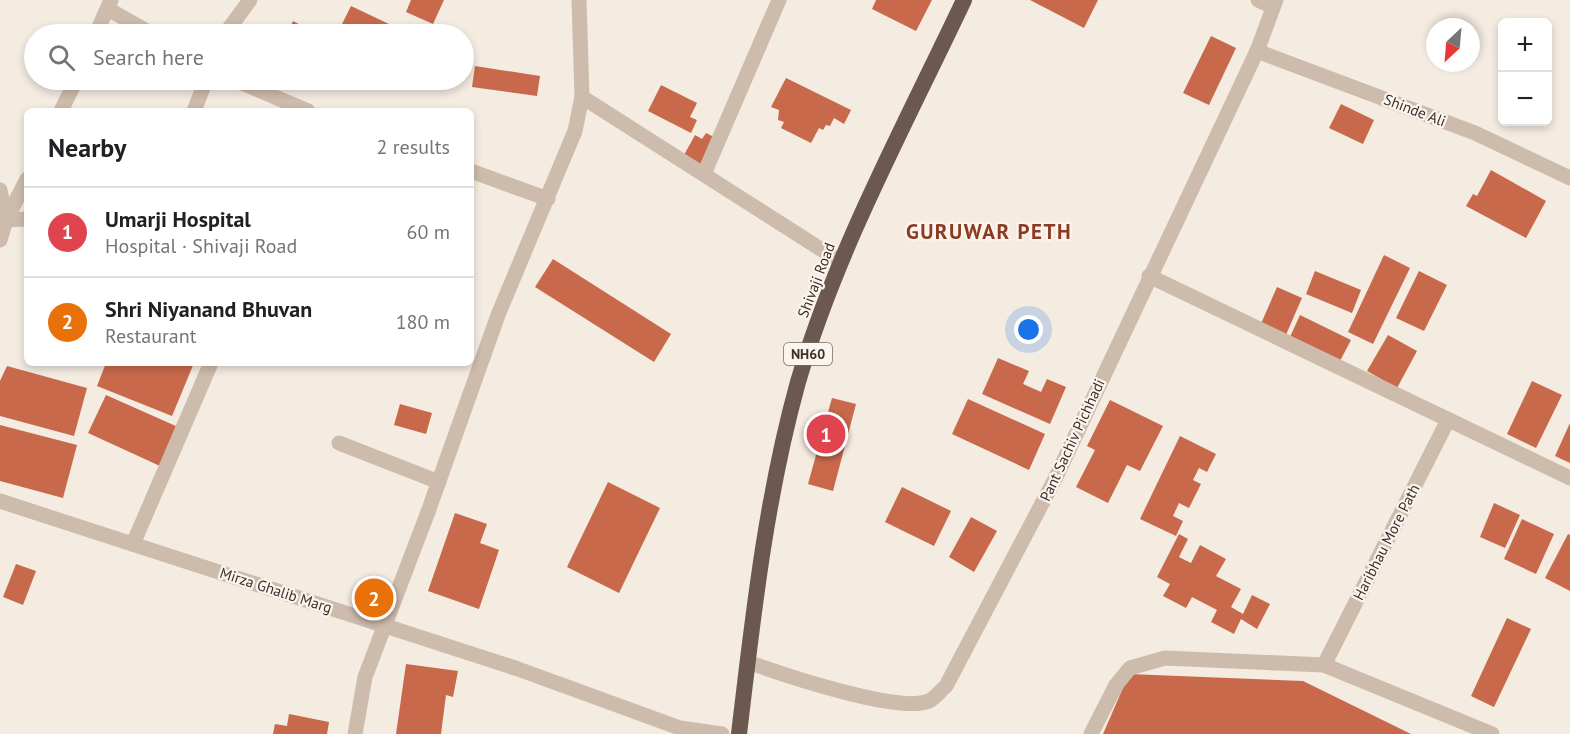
<!DOCTYPE html>
<html lang="en">
<head>
<meta charset="utf-8">
<style>
	:root { --surface:#fff; --page:#f6f6f6; --text:#202124; --muted:#757577; --line:#e0e0e0; --accent:#1a73e8 }
	body { margin:0; font-family:"PT Sans",sans-serif; background:var(--page); color:var(--text) }
	.controls { position:absolute; right:18px; top:18px; display:grid; overflow:hidden; border-radius:9px; box-shadow:0 3px 9px #0003 }
	.controls button { width:54px; height:54px; display:grid; place-items:center; padding:0; border:0; border-bottom:2px solid var(--line); background:var(--surface); color:var(--text); font:30px sans-serif }
	.compass { position:absolute; left:1426px; top:18px; width:54px; height:54px; border-radius:50%; background:var(--surface); box-shadow:0 3px 9px #0003; rotate:206deg }
	.you { position:absolute; left:1029px; top:330px; width:21px; height:21px; margin:-15px; border:4px solid #fff; border-radius:50%; background:#1a73e8; box-shadow:0 0 0 9px #1a73e833 }
	.badge { display:grid; place-items:center; width:39px; height:39px; border-radius:50%; background:var(--accent); color:#fff; font-size:20px; font-weight:700 }
	.pin { position:absolute; translate:-50% -50%; border:3px solid #fff; box-shadow:0 2px 6px #0006 }
	.list { margin:0; padding:0; list-style:none }
	h2 { display:flex; justify-content:space-between; align-items:center; height:78px; margin:0; padding:0 24px; font-size:26px }
	h2 small { font-size:20px; font-weight:400; color:var(--muted) }
	.list li { display:grid; grid-template-columns:39px 1fr auto; gap:18px; align-items:center; box-sizing:border-box; height:90px; padding:0 24px; border-top:2px solid var(--line) }
	.list b { display:block; font-size:22px; white-space:nowrap }
	.list p { margin:0; font-size:20px; white-space:nowrap; color:var(--muted) }
	.list em { font-size:20px; font-style:normal; color:var(--muted) }
	.icon { flex:none; width:33px; height:33px; fill:none; stroke:currentColor; stroke-width:2; stroke-linecap:round; stroke-linejoin:round }
	.map { position:relative; flex:none; width:1570px; height:734px; overflow:hidden }
	.search { position:absolute; background:var(--surface); box-shadow:0 3px 9px #0003; left:24px; top:24px; width:450px; height:66px; display:flex; align-items:center; gap:15px; box-sizing:border-box; padding:0 21px; border-radius:33px; color:var(--muted); font-size:22px }
	.panel { position:absolute; background:var(--surface); box-shadow:0 3px 9px #0003; left:24px; top:108px; width:450px; height:258px; border-radius:9px }
	.map>svg:first-child { display:block }
</style>
</head>
<body>
<div class="map">
<svg width="1570" height="734" viewBox="0 0 1570 734">
	<rect width="100%" height="100%" fill="#f4ebe1"/>
	<g fill="#c8694b">
		<polygon points="411,0 444,0 433,24 406,12"/>
		<polygon points="876,0 932,0 916,31 872,9"/>
		<polygon points="1030,0 1098,0 1084,28"/>
		<polygon points="351,6 389,24 384,34 344,34 338,32"/>
		<polygon points="293,21 318,34 287,34"/>
		<polygon points="1211,36 1236,48 1209,105 1183,93"/>
		<polygon points="475,66 540,76 537,96 472,87"/>
		<polygon points="786,78 851,110 844,124 834,118 830,126 826,125 823,130 819,128 811,143 781,128 784,122 778,120 779,110 771,107"/>
		<polygon points="661,85 697,103 690,117 697,120 691,133 648,111"/>
		<polygon points="1341,104 1374,120 1363,144 1329,128"/>
		<polygon points="706,133 716,138 702,165 684,155 695,135 702,139"/>
		<polygon points="1491,170 1546,201 1526,238 1466,206 1473,194 1477,196"/>
		<polygon points="1384,255 1410,268 1373,344 1348,332"/>
		<polygon points="553,259 671,334 654,362 535,287"/>
		<polygon points="1315,271 1361,290 1352,313 1306,294"/>
		<polygon points="1419,271 1447,285 1424,331 1396,318"/>
		<polygon points="1277,287 1302,298 1285,337 1260,326"/>
		<polygon points="1300,315 1351,340 1340,361 1290,337"/>
		<polygon points="1388,335 1417,351 1397,388 1367,371"/>
		<polygon points="998,358 1029,371 1023,384 1041,392 1047,379 1066,387 1050,424 982,394"/>
		<polygon points="106,363 194,363 172,416 97,386"/>
		<polygon points="7,366 87,388 74,436 0,416 0,381"/>
		<polygon points="1532,381 1562,395 1536,448 1507,434"/>
		<polygon points="106,395 178,427 160,466 88,433"/>
		<polygon points="832,398 856,404 833,491 808,484"/>
		<polygon points="968,399 1045,434 1029,470 952,434"/>
		<polygon points="1110,400 1163,426 1140,471 1127,465 1108,503 1076,487 1095,450 1087,446"/>
		<polygon points="400,404 432,413 426,434 394,425"/>
		<polygon points="1570,423 1570,463 1555,456"/>
		<polygon points="0,425 77,445 63,498 0,481"/>
		<polygon points="1180,436 1216,454 1207,472 1199,468 1193,480 1201,484 1189,508 1179,503 1173,516 1183,521 1176,536 1140,519"/>
		<polygon points="608,482 660,508 619,593 567,567"/>
		<polygon points="902,487 951,511 934,546 885,522"/>
		<polygon points="1494,503 1520,515 1505,548 1480,537"/>
		<polygon points="455,513 487,524 480,543 499,550 479,609 428,591"/>
		<polygon points="971,517 997,531 974,572 949,557"/>
		<polygon points="1522,519 1554,534 1536,574 1504,559"/>
		<polygon points="1179,534 1188,539 1179,557 1191,563 1200,545 1226,559 1216,576 1241,589 1231,607 1243,614 1252,595 1270,604 1257,629 1241,619 1234,634 1211,622 1217,610 1192,597 1186,608 1163,596 1170,584 1157,577"/>
		<polygon points="1568,534 1570,535 1570,591 1545,578"/>
		<polygon points="16,564 36,571 23,605 3,597"/>
		<polygon points="1507,618 1531,629 1494,707 1471,696"/>
		<polygon points="406,664 458,671 453,697 446,695 441,734 396,734"/>
		<polygon points="1129,674 1303,681 1411,734 1103,734"/>
		<polygon points="289,714 329,722 327,734 273,734 275,724 287,726"/>
	</g>
	<g fill="none" stroke-linecap="round" stroke-linejoin="round">
		<g stroke="#cdbbac" stroke-width="15">
			<polyline points="1258,0 1273,7"/>
			<polyline points="108,9 152,34"/>
			<polyline points="225,34 250,0"/>
			<polyline points="1257,51 1475,133 1570,178"/>
			<polyline points="235,80 308,111"/>
			<polyline points="582,97 841,262"/>
			<polyline points="194,111 206,80"/>
			<polyline points="471,171 548,199"/>
			<polyline points="704,174 779,0"/>
			<polyline points="0,190 6,220 27,219"/>
			<polyline points="1149,276 1570,478"/>
			<polyline points="339,443 439,482"/>
			<polyline points="133,544 211,363"/>
			<path d="M748,662c33,12 151,52 181,39 6,-3 12,-11 17,-15l110,-209 201,-426 19,-51"/>
			<polyline points="1324,665 1448,420"/>
			<polyline points="1091,734 1116,685 1130,668 1165,658 1324,665 1492,734"/>
		</g>
		<g stroke="#cdbbac" stroke-width="15">
			<polyline points="96,34 111,0"/>
			<polyline points="61,111 76,80"/>
			<polyline points="0,240 6,220 27,179"/>
			<polyline points="0,501 518,669 680,728 722,734"/>
			<polyline points="355,734 365,677 428,512 498,315 575,131 582,97 579,0"/>
		</g>
		<path stroke="#6c584f" stroke-width="16" d="M739,734c14,-118 27,-237 59,-352 39,-133 107,-257 166,-382"/>
	</g>
	<g text-anchor="middle" dominant-baseline="central" stroke-width="4.5" stroke-linejoin="round" paint-order="stroke">
		<rect fill="#fbf5ee" stroke="#756b66" stroke-width="1.5" x="784" y="343" width="48" height="22" rx="4.5"/>
		<g font-size="14" font-weight="bold" fill="#3b302b">
			<text x="808" y="354">NH60</text>
		</g>
		<g font-size="15" fill="#3b302b" stroke="#fbf5ee">
			<text transform="translate(1415 110) rotate(21)">Shinde Ali</text>
			<text transform="translate(816 280) rotate(-69)">Shivaji Road</text>
			<text transform="translate(1072 440) rotate(-65)">Pant Sachiv Pichhadi</text>
			<text transform="translate(1386 542) rotate(-63)">Haribhau More Path</text>
			<text transform="translate(276 590) rotate(18)">Mirza Ghalib Marg</text>
		</g>
		<g font-size="21" font-weight="bold" letter-spacing="1.5" fill="#8c3b22" stroke="#fbf5ee">
			<text x="989" y="231">GURUWAR PETH</text>
		</g>
	</g>
</svg>
<div class="controls">
<button>+</button>
<button>−</button>
</div>
<svg class="compass" viewBox="-18 -18 36 36"><path d="M0-13l5 13h-10z" fill="#e53935"/><path d="M0 13l5-13h-10z" fill="#757577"/></svg>
<div class="you"></div>
<div class="pin badge" style="left:826px;top:434px;background:#e0444e">1</div>
<div class="pin badge" style="left:374px;top:598px;background:#e8710a">2</div>
<div class="search"><svg class="icon" aria-label="search" viewBox="0 0 24 24"><circle cx="10" cy="10" r="6"/><path d="M15 15l6 6"/></svg>Search here</div>
<section class="panel">
<h2>Nearby<small>2 results</small></h2>
<ul class="list">
<li><span class="badge" style="background:#e0444e">1</span><div><b>Umarji Hospital</b><p>Hospital · Shivaji Road</p></div><em>60 m</em></li>
<li><span class="badge" style="background:#e8710a">2</span><div><b>Shri Niyanand Bhuvan</b><p>Restaurant</p></div><em>180 m</em></li>
</ul>
</section>
</div>
</body>
</html>
